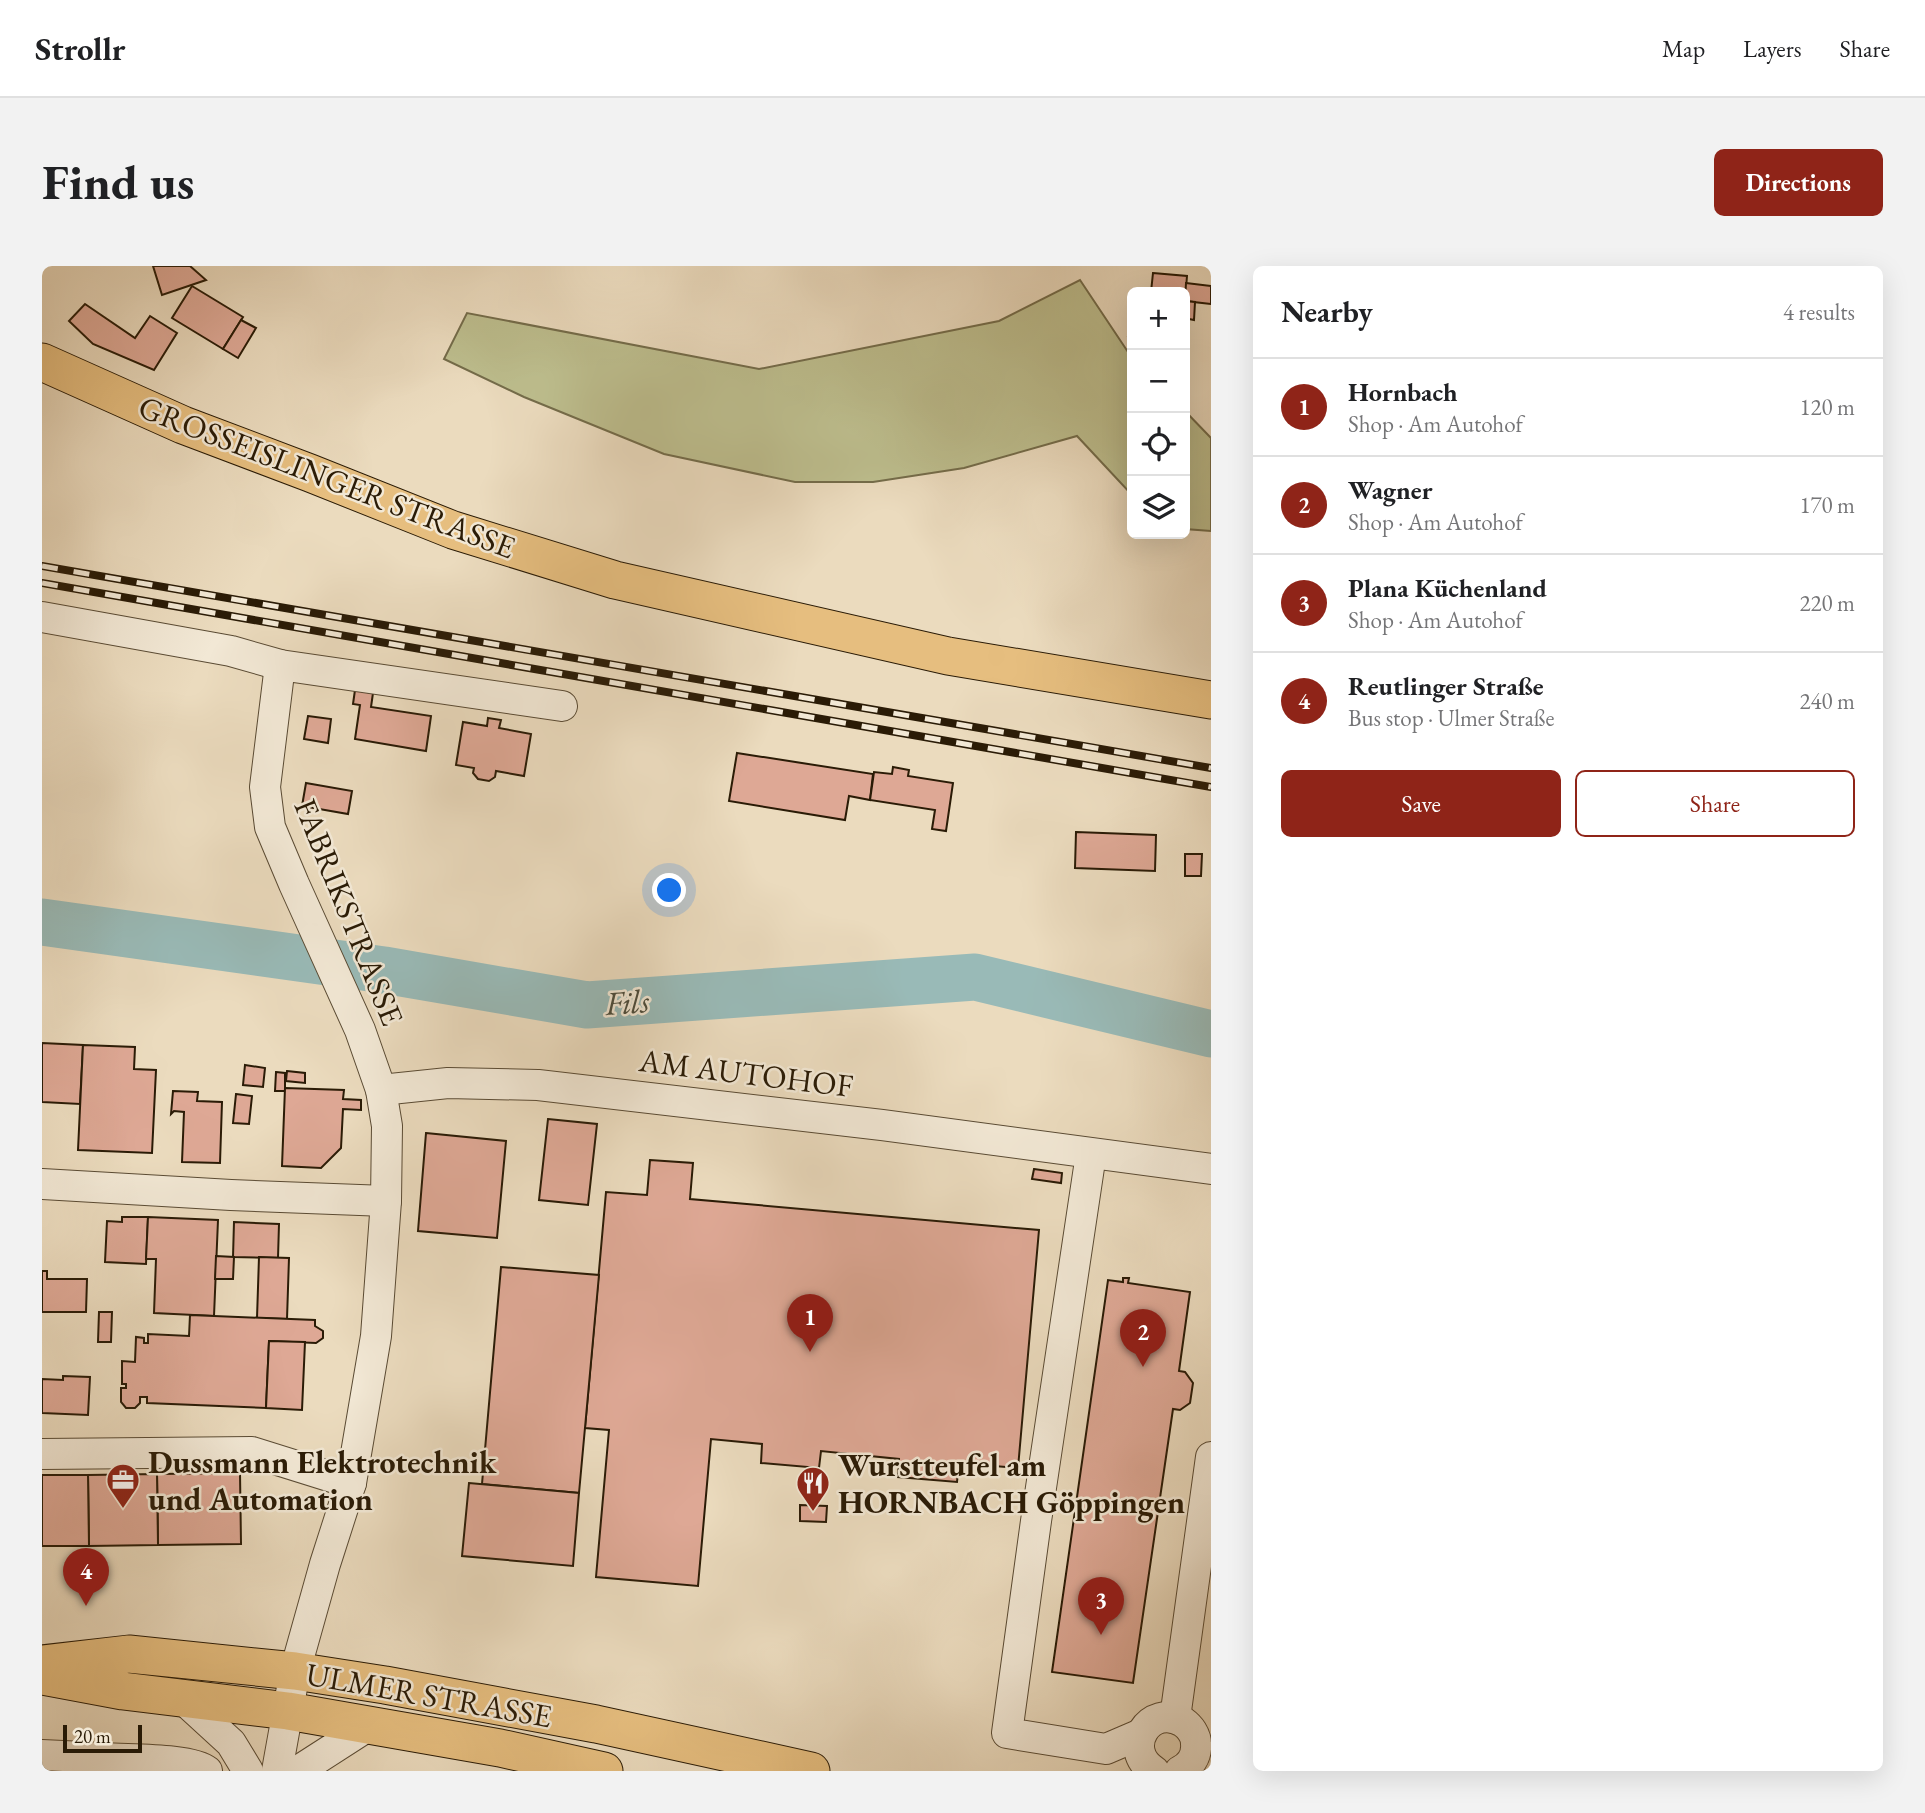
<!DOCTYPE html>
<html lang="en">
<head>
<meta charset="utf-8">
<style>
	:root { --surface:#fff; --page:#f2f2f2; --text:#202124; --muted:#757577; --line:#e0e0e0; --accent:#8f2418 }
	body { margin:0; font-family:"EB Garamond",serif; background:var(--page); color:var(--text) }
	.controls { position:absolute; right:21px; top:21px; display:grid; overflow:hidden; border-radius:10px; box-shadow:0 7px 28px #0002 }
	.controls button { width:63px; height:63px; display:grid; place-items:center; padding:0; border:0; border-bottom:2px solid var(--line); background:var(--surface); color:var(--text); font:35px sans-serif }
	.scale { position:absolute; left:21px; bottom:18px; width:79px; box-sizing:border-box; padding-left:7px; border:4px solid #2a1b06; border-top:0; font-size:19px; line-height:24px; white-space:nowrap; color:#2a1b06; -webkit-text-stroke:5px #f2e8d5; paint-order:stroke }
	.you { position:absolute; left:628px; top:625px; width:24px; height:24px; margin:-18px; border:5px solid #fff; border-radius:50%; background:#1a73e8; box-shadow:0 0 0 10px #1a73e833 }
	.badge { display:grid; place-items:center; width:46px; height:46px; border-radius:50%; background:var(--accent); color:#fff; font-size:23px; font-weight:700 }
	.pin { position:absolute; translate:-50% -58px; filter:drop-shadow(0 2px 4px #0008) }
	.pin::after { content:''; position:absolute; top:37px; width:24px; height:21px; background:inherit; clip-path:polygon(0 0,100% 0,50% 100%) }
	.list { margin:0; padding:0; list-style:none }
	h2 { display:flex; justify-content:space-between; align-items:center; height:91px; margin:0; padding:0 28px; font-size:30px }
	h2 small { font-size:23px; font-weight:400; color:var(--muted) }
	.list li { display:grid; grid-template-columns:46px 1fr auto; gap:21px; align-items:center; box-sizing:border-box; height:98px; padding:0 28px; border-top:2px solid var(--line) }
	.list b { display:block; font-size:26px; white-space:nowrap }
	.list p { margin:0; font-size:23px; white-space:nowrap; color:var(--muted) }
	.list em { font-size:23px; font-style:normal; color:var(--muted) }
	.actions { display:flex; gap:14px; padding:21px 28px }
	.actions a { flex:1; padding:16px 0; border:2px solid var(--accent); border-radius:10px; text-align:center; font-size:24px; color:var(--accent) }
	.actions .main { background:var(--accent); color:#fff }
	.icon { flex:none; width:38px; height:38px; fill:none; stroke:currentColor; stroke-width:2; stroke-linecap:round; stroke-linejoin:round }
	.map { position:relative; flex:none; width:1169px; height:1505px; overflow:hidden; border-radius:10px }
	header { display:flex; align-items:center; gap:42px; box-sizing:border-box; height:98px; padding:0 35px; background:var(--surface); border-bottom:2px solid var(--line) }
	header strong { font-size:33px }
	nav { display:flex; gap:38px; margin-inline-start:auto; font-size:24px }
	.intro { display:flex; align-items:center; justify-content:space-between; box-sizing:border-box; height:168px; padding:0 42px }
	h1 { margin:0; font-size:49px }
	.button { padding:18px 32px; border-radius:10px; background:var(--accent); color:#fff; font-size:24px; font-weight:700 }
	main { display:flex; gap:42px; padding:0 42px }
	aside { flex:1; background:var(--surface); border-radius:10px; box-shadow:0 7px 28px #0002 }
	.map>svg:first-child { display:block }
</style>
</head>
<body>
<header>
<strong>Strollr</strong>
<nav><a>Map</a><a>Layers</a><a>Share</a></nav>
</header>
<div class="intro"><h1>Find us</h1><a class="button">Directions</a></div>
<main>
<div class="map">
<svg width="1169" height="1505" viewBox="0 0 1169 1505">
	<rect width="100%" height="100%" fill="#ebdbbe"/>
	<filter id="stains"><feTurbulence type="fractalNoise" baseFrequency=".00286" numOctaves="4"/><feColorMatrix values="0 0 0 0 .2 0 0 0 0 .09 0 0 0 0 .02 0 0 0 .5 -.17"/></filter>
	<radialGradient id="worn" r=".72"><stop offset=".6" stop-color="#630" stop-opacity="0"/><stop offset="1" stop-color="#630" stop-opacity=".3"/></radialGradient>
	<g fill="#bdbe8e" stroke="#746c4a" stroke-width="2">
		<polygon points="1038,14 1090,92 1090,229 1035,170 922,202 831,216 753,216 622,188 482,131 402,93 425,47 717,103 957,55"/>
		<polygon points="1143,145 1169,172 1169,265 1143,263"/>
	</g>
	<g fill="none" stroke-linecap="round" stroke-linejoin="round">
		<polyline stroke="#99bab7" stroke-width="47" points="0,656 342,704 545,739 933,711 1169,768"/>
	</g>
	<g fill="#dea895" stroke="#2a1b06" stroke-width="2">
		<polygon points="111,0 148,0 164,14 120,29"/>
		<polygon points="1111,7 1145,10 1143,35 1143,26 1109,26"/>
		<polygon points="1144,17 1169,20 1169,38 1143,35"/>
		<polygon points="150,20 201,51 181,83 130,52"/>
		<polygon points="1143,35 1153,36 1152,54 1147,53 1145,71 1143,70"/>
		<polygon points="43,38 93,72 108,50 135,67 112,104 51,78 27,55"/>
		<polygon points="1088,47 1090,47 1090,70 1086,70"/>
		<polygon points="199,54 214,62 196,92 181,83"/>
		<polygon points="313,424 331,427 329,441 389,450 384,485 313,473 318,439 311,438"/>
		<polygon points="266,450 289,453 286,477 262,473"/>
		<polygon points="446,452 459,454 457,462 489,468 482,510 454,505 453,511 447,515 436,513 431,507 432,502 414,499 421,456 445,460"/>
		<polygon points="695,487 831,508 828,534 807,530 803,554 687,535"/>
		<polygon points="851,501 867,504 866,510 911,517 904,565 890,563 893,544 828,534 832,506 850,508"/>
		<polygon points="264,517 310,525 306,548 260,540"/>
		<polygon points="1034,566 1114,569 1113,605 1033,602"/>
		<polygon points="1143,588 1160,588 1159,610 1143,610"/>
		<polygon points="0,777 41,779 38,838 0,836"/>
		<polygon points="41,779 93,781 92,803 114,804 110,887 36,884"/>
		<polygon points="203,799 223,802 221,821 201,819"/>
		<polygon points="245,805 263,807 263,817 244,815"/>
		<polygon points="234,806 243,807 243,825 233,825"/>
		<polygon points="243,822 302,824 301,833 319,834 319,844 301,843 299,882 279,902 240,900"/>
		<polygon points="131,825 156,826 155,835 180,836 178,897 140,896 142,846 132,845 129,848"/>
		<polygon points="194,828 210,830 207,858 191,857"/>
		<polygon points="506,853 555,858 546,939 497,934"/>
		<polygon points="384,867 464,875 455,972 376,965"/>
		<polygon points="608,894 651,897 648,933 997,964 976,1202 917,1197 915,1216 856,1211 857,1193 779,1185 777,1202 719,1197 720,1178 669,1173 656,1320 554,1311 567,1164 543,1162 564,926 605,929"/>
		<polygon points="992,903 1020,907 1019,917 990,913"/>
		<polygon points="80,951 106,951 104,998 63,996 65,955 80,956"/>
		<polygon points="106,951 176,954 172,1050 112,1047 114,993 104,993"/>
		<polygon points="192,956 237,958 236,992 191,991"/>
		<polygon points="174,990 192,991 191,1013 173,1013"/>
		<polygon points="217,991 247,992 245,1053 215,1052"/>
		<polygon points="459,1001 557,1009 537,1227 440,1218"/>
		<polygon points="0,1005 5,1005 5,1013 45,1013 44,1046 0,1046"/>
		<polygon points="1081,1012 1087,1012 1086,1017 1148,1026 1137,1105 1143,1106 1151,1117 1148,1137 1138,1144 1131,1143 1091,1417 1010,1406 1066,1014 1081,1016"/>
		<polygon points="57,1046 70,1046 69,1076 56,1076"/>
		<polygon points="148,1049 273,1054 273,1060 281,1065 281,1072 274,1077 227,1075 224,1142 105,1137 105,1131 98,1131 98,1137 93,1142 84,1142 79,1136 79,1122 84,1122 84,1118 80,1118 80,1095 93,1096 94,1071 102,1072 102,1077 106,1077 106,1068 147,1070"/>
		<polygon points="227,1075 263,1076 260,1144 224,1142"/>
		<polygon points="21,1110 48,1111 46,1149 0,1147 0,1113 21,1114"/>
		<polygon points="198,1207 199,1278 116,1279 115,1208"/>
		<polygon points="115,1208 116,1279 47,1280 46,1209"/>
		<polygon points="0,1209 46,1209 47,1280 0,1280"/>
		<polygon points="427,1217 537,1227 531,1300 420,1290"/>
		<polygon points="758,1239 785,1240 784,1256 758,1255"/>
	</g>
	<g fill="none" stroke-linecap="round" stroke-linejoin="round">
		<defs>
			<g id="minor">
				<polyline points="0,351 189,385 238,399"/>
				<polyline points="339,824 406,817 496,819 840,859 1169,903"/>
				<polyline points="1049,888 994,1255 965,1467 1064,1483 1099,1468"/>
				<polyline points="0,918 189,929 344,935"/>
				<polyline points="0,1188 210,1186 309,1217"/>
				<polyline points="141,1433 189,1477 206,1505"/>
				<polyline points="1133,1452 1169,1191"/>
				<polyline points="0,1489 63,1492"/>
				<path d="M62,1505l1,-13c23,2 86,0 102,13"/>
				<polyline points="235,1505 253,1405 283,1298 309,1217 334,1070 344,935 345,860 339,824 318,764 252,618 228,561 223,521 238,399 520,440"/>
				<polyline points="256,1505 326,1460"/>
				<path d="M1112,1505c-34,-22 -4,-69 29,-49 7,5 13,13 13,22 1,12 -6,22 -16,27"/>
			</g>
			<g id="major">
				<polyline points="0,96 141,159 268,207 411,264 573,314 906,390 1169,434"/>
				<polyline points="0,1398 87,1388 253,1405 343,1419 554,1458 769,1505"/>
				<polyline points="0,1410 81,1425 246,1445 458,1482 562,1505"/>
			</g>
		</defs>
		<use href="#minor" stroke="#5a4b34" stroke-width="32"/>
		<use href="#major" stroke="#2a1b06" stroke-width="39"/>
		<use href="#minor" stroke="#f2e8d5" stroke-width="30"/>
		<use href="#major" stroke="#e6be7f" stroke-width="37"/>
		<defs>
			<g id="rail">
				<polyline points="0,300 1169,502"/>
				<polyline points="0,317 1169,521"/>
			</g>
		</defs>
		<use href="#rail" stroke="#2a1b06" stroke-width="8"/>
		<use href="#rail" stroke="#f2e8d5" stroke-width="5" stroke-dasharray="16" stroke-linecap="butt"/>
	</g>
	<defs>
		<symbol id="office-pin" viewBox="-11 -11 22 30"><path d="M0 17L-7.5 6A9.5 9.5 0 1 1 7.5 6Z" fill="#8f2418" stroke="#f2e8d5"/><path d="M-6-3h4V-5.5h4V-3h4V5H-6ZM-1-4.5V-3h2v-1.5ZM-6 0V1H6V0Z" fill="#fff"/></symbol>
		<symbol id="restaurant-pin" viewBox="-11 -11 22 30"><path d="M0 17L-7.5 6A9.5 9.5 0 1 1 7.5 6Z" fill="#8f2418" stroke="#f2e8d5"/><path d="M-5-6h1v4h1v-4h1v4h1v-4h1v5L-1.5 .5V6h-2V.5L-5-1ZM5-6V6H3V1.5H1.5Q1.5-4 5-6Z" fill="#fff"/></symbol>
	</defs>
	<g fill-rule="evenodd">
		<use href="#office-pin" x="62" y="1195" width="38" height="52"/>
		<use href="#restaurant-pin" x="752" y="1198" width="38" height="52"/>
	</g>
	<g text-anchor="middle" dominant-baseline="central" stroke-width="5" stroke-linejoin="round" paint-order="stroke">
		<g font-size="32" fill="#2a1b06" stroke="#f2e8d5">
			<text transform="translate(285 211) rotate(21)">GROSSEISLINGER STRASSE</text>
			<text transform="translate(307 646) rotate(68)">FABRIKSTRASSE</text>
			<text transform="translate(704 807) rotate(7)">AM AUTOHOF</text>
			<text transform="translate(387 1429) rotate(10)">ULMER STRASSE</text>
		</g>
		<g font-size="32" font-weight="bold" fill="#2a1b06" stroke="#f2e8d5" text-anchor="start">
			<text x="106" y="1196">Dussmann Elektrotechnik<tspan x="106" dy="37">und Automation</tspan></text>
			<text x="796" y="1199">Wurstteufel am<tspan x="796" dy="37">HORNBACH Göppingen</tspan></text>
		</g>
		<g font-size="33" font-style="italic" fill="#4b4b3b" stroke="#f2e8d5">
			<text transform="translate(585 736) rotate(-4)">Fils</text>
		</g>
	</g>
	<rect width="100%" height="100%" filter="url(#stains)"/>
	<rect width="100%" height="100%" fill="url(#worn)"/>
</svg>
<div class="controls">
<button>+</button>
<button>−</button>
<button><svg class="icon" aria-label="locate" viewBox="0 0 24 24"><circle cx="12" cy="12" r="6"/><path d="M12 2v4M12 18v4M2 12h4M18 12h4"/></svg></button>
<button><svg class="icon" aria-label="layers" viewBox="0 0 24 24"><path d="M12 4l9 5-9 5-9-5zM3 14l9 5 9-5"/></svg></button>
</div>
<div class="scale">20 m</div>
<div class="you"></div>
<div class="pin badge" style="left:768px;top:1086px">1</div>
<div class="pin badge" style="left:1101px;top:1101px">2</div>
<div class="pin badge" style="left:1059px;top:1369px">3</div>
<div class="pin badge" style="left:44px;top:1340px">4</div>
</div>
<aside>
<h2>Nearby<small>4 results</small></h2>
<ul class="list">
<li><span class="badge">1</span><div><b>Hornbach</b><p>Shop · Am Autohof</p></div><em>120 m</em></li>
<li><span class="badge">2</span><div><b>Wagner</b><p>Shop · Am Autohof</p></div><em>170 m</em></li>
<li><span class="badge">3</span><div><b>Plana Küchenland</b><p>Shop · Am Autohof</p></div><em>220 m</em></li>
<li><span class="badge">4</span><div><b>Reutlinger Straße</b><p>Bus stop · Ulmer Straße</p></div><em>240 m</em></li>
</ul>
<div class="actions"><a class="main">Save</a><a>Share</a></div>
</aside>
</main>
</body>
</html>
